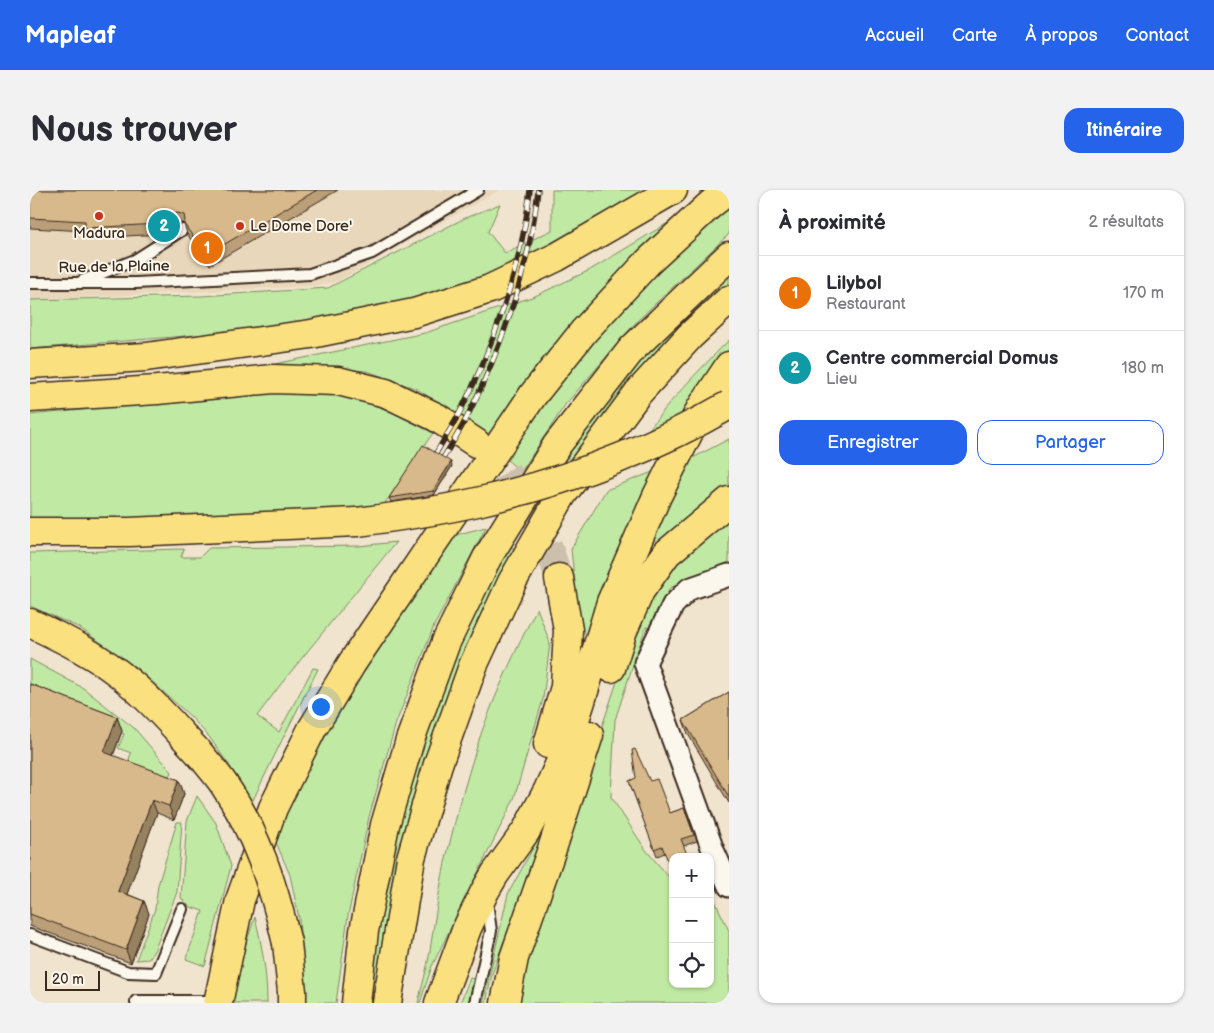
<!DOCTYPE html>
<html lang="fr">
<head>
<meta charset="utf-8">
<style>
	:root { --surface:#fff; --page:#f2f2f3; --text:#2b2b33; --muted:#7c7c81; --line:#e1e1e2; --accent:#2563eb }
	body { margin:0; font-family:"Balsamiq Sans",sans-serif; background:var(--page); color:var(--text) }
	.controls { position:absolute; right:15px; bottom:15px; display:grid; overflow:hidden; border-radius:10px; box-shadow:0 1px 4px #0004 }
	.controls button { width:45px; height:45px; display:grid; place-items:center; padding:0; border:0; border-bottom:1px solid var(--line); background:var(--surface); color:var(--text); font:25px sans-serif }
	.scale { position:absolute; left:15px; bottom:12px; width:55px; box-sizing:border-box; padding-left:5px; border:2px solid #3b2a1e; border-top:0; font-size:14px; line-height:18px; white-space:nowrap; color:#3b2a1e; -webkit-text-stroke:4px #fbf7ec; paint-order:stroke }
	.you { position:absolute; left:290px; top:516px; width:18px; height:18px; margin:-12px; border:4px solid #fff; border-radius:50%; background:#1a73e8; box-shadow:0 0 0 8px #1a73e833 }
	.badge { display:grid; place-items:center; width:32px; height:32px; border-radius:50%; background:var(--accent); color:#fff; font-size:16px; font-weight:700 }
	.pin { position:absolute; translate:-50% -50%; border:2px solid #fff; box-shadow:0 1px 5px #0006 }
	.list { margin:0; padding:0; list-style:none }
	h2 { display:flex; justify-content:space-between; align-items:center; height:65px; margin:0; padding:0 20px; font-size:21px }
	h2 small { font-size:16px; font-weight:400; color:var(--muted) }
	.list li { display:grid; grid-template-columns:32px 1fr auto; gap:15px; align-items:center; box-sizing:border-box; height:75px; padding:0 20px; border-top:1px solid var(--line) }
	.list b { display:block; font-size:19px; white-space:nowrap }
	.list p { margin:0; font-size:16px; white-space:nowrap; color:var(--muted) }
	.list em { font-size:16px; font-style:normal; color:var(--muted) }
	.actions { display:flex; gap:10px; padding:15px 20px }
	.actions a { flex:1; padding:11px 0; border:1px solid var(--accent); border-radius:15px; text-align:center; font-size:18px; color:var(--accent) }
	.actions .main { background:var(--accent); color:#fff }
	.icon { flex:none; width:28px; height:28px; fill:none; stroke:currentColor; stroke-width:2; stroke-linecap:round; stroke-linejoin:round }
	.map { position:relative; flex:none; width:699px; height:813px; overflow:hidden; border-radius:15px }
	header { display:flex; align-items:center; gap:30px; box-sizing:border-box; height:70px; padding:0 25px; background:var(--accent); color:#fff }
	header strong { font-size:24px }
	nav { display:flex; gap:28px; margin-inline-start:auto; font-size:18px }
	.intro { display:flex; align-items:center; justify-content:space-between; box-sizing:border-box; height:120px; padding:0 30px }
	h1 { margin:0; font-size:35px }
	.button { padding:12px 22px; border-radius:15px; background:var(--accent); color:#fff; font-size:18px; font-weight:700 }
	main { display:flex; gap:30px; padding:0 30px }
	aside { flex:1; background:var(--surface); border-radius:15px; box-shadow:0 1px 4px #0004 }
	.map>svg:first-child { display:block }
</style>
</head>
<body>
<header>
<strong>Mapleaf</strong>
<nav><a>Accueil</a><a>Carte</a><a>À propos</a><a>Contact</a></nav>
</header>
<div class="intro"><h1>Nous trouver</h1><a class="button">Itinéraire</a></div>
<main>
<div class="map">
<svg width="699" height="813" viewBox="0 0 699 813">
	<rect width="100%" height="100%" fill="#f0e4cf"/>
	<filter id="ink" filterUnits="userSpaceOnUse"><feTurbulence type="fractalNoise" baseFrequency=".02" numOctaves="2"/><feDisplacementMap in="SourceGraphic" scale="10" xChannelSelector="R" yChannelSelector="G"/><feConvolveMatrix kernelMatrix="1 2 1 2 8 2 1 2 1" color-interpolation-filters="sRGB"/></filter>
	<g filter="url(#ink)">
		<polygon fill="#e9d7bb" points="0,0 469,0 307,92 281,96 0,110"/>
		<g fill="#c0e9a4" stroke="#7e8a61">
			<polygon points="522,0 630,0 511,69 410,108 297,131 213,141 0,159 0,110 171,106 298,98 435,28 470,14 458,42 475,63 522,40"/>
			<polygon points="699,16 699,44 608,130 535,215 491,282 476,269 543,172 620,87"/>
			<polygon points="651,25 459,247 387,199 337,181 245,174 395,143 505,106 560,80"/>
			<polygon points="699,83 699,93 685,107 542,272 535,266 591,193 659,119"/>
			<path d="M699,150v11l-19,26 -22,41 -48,24c25,-37 57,-70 89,-102z"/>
			<polygon points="270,201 313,205 358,220 403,243 351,319 0,336 0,225 195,206"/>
			<polygon points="699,249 699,301 601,391 653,273"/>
			<polygon points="633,278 563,445 550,442 541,359 576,300"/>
			<polygon points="699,328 699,372 640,398 621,439 616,437 600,484 585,530 581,607 616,660 643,692 643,794 680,794 680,709 685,711 699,741 699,813 489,813 501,748 608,429 626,394 658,360"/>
			<path d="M456,337l-52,99 -38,97 -27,94 -21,99 -12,87h-31l-6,-85 -9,-43 -15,-35c12,-26 23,-54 37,-79 42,-78 91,-151 139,-225z"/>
			<polygon points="366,352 251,494 227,526 249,542 283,478 288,479 252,550 222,612 199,575 180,548 160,526 108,479 50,438 0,416 0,363 154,359 151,367 170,367 179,358 329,356"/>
			<polygon points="479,355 486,360 436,461 406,538 387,598 371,663 346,813 336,813 338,787 365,640 407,509 439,433"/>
			<path d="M507,418l13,35 -7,56 -29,100 -82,167 -12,37h-2c4,-17 9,-34 12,-52 5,-34 10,-67 18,-101 9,-38 20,-76 32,-113 15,-43 36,-88 57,-129z"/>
			<polygon points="0,469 53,498 104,538 142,582 136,596 97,576 101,563 88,558 94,544 0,508"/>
			<polygon points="167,606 186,633 201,676 175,776 156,769 173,721 160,717 151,708 157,631"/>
			<polygon points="527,614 495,703 473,753 462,784 456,813 453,813 478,704"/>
			<polygon points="147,632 152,632 147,702 125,759 119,769 106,770 125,719 128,695"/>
			<path d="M225,727c7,28 12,57 12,86h-35l11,-51z"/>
			<polygon points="440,788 444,789 438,813 430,813"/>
		</g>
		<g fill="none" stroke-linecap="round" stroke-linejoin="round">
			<polyline stroke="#ccbfac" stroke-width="28" stroke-dasharray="28 14" stroke-linecap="butt" points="446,253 476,281 499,314 517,352 529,388"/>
			<defs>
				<g id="service">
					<polyline points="52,91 105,70 152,40"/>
					<polyline points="0,93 106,93 280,84 342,63 448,0"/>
					<polyline points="0,745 98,782 126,783 152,719"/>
					<polyline points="106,813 106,811 188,811"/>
					<polyline points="445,813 461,741 457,712"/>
				</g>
				<polyline id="minor" points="699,385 659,399 643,415 615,473 683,660 699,696"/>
				<g id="motorway">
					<polyline points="0,174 116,167 281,144 384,123 460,99 527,67 643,0"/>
					<polyline points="0,208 127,200 243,189 308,191 356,203 406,227 446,253"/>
					<polyline points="0,342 99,342 327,332"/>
					<path d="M0,433c34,16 71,34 99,59 26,21 47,47 70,71"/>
					<polyline points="581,478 592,443 610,401 637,363 699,311"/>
					<polyline points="518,554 535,497 538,440 529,388"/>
					<polyline points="257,753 262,802 262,813"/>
					<polyline points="188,813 210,710 243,618 282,539 322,473 503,205 554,141 618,72 681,14 699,0"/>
					<polyline points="326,813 334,741 355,635 380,550 416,452 457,368 527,255 602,159 699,66"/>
					<polyline points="357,813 381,668 408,574 443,476 482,392 532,305 608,203 660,146 699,110"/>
					<polyline points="409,813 437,738 455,701 465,684 496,641 518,600 534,564 551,511 581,412 627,306 671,218 699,176"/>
					<polyline points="475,813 484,768 523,656 559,545"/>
				</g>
			</defs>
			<use href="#service" stroke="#3b2a1e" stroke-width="14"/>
			<use href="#minor" stroke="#3b2a1e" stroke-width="25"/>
			<use href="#motorway" stroke="#3b2a1e" stroke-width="31"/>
			<use href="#service" stroke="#fbf7ec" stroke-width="10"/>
			<use href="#minor" stroke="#fbf7ec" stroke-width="21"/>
			<use href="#motorway" stroke="#fbe080" stroke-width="28"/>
			<defs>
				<g id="rail">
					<path d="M405,265c8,-14 17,-28 25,-43 34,-66 62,-148 70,-222"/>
					<path d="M412,270c9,-15 18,-29 25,-43 35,-69 63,-151 71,-227"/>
				</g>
			</defs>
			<use href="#rail" stroke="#3b2a1e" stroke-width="5.5"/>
			<use href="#rail" stroke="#fbf7ec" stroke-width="4" stroke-dasharray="11" stroke-linecap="butt"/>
			<defs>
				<g id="motorway-bridge">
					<path d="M327,332c40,-5 81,-11 120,-20 88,-20 174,-52 252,-97"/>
					<path d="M169,563c8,10 17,20 24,30 33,48 51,104 64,160"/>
				</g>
			</defs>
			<use href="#motorway-bridge" stroke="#3b2a1e" stroke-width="31" stroke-linecap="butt"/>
			<use href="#motorway-bridge" stroke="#fbe080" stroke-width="28"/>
		</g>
		<g fill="#ba9f78" stroke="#3b2a1e">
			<polygon points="0,0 308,0 180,75 157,44 154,34 152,33 148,34 133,44 59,48 56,41 0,38"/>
			<polygon points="422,276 404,305 361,312 359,308"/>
			<polygon points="0,494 87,527 92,541 83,566 149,590 154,604 144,630 127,623 97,704 114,711 119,724 101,773 0,736"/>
			<polygon points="699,502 699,613 658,544 653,530"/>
			<polygon points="599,591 620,591 640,623 654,618 667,651 627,666"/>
		</g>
		<g fill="#978261" stroke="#3b2a1e">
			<polygon points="144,24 148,34 133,44 129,34"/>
			<polygon points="421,272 422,276 404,305 403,301"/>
			<polygon points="87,527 92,541 79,576 74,562"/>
			<polygon points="149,590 154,604 144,630 139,616"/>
			<polygon points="122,610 127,623 93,715 88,701"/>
			<polygon points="114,711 119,724 101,773 96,760"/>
		</g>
		<g fill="#d8b98b" stroke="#3b2a1e">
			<polygon points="0,0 287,0 176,65 154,34 155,30 154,25 148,23 144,24 129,34 55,38 55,31 0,28"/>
			<polygon points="393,255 421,272 403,301 359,308"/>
			<polygon points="0,494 87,527 74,562 149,590 139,616 122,610 88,701 114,711 96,760 0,724"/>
			<polygon points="699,502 699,607 653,530"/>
			<polygon points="605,559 620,591 627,589 640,623 654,618 664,645 651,649 658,667 643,667 643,684 632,656 624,659 599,591 606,588 602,560"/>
		</g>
	</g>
	<g fill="#c8321e" stroke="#fbf7ec" stroke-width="2">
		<circle cx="69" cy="26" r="5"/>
		<circle cx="210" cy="36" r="5"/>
	</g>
	<g text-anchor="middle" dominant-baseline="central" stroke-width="4" stroke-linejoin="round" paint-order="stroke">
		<g font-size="15" fill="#3b2a1e" stroke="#fbf7ec" text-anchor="start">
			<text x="220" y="36">Le Dome Dore'</text>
			<text x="69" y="43" text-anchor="middle">Madura</text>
		</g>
		<g font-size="15" fill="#3b2a1e" stroke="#fbf7ec">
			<text transform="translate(84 77) rotate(-1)">Rue de la Plaine</text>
		</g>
	</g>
</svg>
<div class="controls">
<button>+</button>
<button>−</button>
<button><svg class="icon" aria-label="locate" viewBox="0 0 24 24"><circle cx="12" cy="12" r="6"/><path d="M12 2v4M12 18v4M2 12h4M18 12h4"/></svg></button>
</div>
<div class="scale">20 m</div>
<div class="you"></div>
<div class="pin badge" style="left:177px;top:58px;background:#e8710a">1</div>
<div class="pin badge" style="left:134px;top:36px;background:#0f9aa8">2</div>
</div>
<aside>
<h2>À proximité<small>2 résultats</small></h2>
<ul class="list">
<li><span class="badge" style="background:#e8710a">1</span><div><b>Lilybol</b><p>Restaurant</p></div><em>170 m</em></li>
<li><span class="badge" style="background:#0f9aa8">2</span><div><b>Centre commercial Domus</b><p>Lieu</p></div><em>180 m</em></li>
</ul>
<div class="actions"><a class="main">Enregistrer</a><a>Partager</a></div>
</aside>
</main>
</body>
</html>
